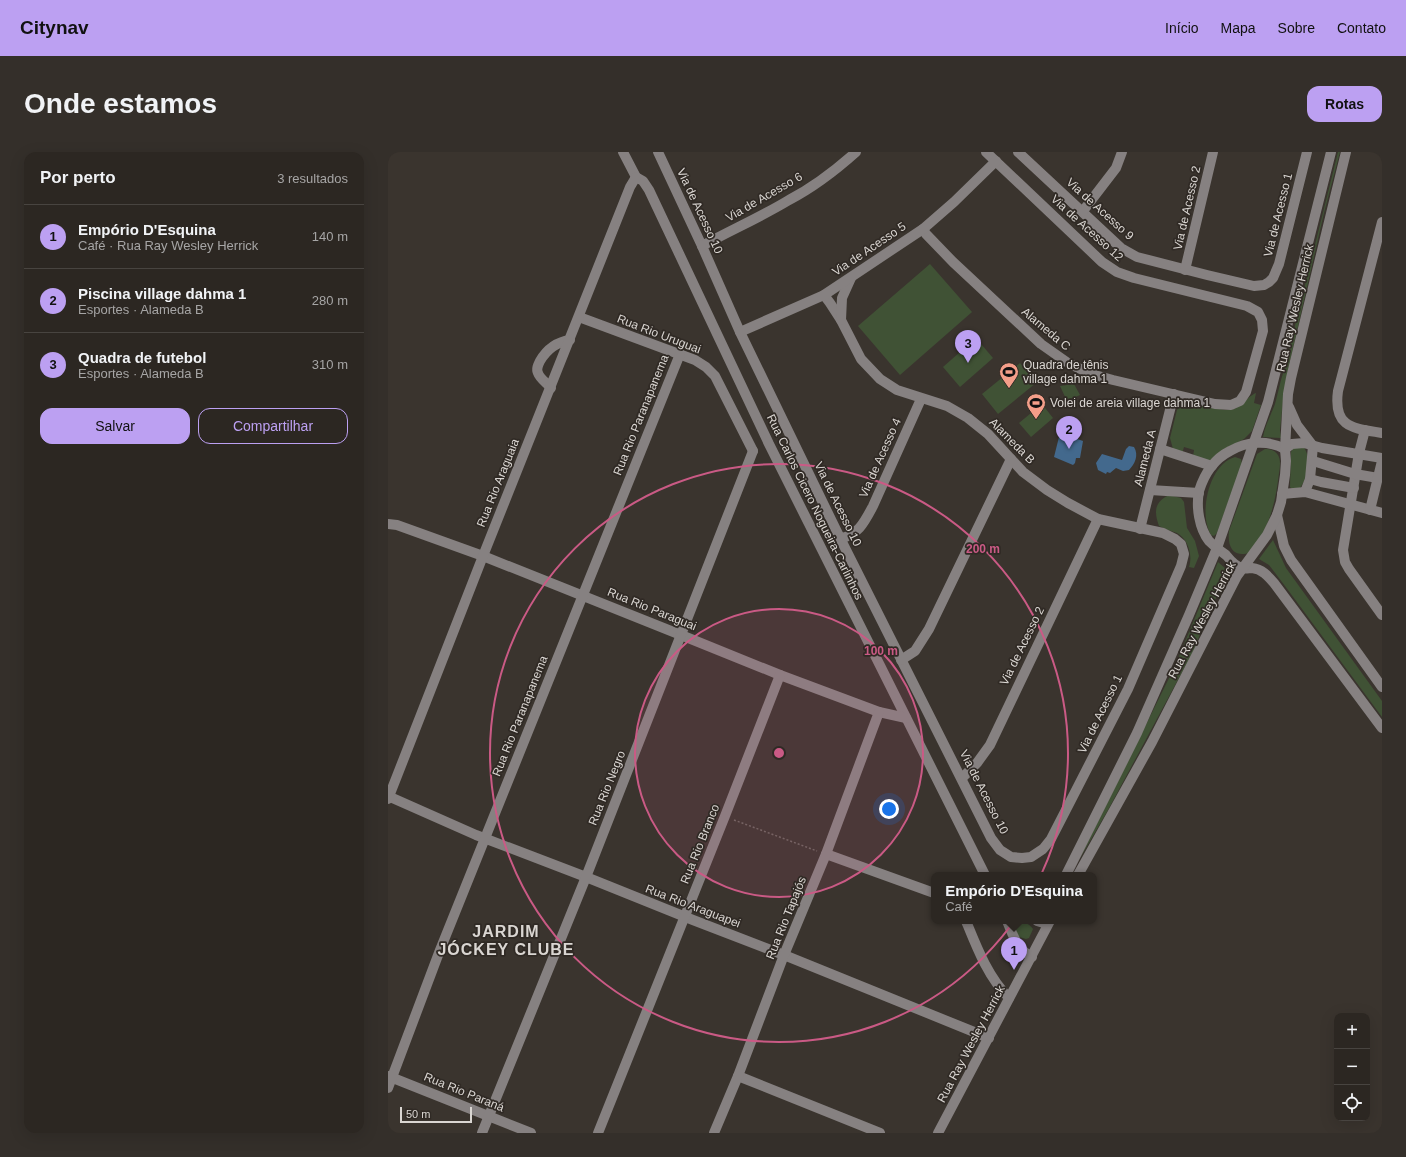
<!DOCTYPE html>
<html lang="pt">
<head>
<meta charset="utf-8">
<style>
	:root { --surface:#2c2722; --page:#342f2a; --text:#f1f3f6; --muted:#a6a5a5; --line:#484440; --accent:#bca0f2 }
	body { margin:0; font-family:Arial,sans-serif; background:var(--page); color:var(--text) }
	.controls { position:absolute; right:12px; bottom:12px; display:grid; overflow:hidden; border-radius:8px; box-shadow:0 4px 16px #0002 }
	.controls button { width:36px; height:36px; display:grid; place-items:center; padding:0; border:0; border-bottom:1px solid var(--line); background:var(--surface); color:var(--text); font:20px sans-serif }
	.scale { position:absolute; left:12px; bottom:10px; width:72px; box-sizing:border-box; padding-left:4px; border:2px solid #dad6d2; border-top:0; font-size:11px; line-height:14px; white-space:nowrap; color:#dad6d2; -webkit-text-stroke:3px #302a25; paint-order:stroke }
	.you { position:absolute; left:501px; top:657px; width:14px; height:14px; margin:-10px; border:3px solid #fff; border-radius:50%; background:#1a73e8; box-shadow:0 0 0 6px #1a73e833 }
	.badge { display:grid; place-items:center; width:26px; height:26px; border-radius:50%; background:var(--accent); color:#111; font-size:13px; font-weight:700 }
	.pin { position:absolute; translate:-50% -33px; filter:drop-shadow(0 1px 2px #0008) }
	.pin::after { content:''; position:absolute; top:21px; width:14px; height:12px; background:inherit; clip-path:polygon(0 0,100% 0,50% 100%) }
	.popup { position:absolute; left:543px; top:720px; width:166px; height:52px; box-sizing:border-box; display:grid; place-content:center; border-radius:8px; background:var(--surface); filter:drop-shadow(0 1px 3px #0005); font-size:13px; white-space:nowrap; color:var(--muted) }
	.popup b { font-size:15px; color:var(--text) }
	.popup::after { content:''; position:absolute; left:50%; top:100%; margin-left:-8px; border:8px solid transparent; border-top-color:var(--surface) }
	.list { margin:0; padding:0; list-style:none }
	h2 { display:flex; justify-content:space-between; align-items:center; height:52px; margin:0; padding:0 16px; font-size:17px }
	h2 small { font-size:13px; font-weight:400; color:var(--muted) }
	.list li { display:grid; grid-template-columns:26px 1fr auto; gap:12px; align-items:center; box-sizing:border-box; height:64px; padding:0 16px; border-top:1px solid var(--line) }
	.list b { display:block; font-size:15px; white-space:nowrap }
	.list p { margin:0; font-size:13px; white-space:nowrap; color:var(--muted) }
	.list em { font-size:13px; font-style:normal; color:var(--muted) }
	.actions { display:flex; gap:8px; padding:12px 16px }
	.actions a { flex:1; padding:9px 0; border:1px solid var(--accent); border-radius:12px; text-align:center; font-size:14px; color:var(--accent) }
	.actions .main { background:var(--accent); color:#111 }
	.icon { flex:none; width:22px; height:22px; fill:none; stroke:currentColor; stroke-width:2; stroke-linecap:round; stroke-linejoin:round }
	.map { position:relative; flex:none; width:994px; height:981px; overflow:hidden; border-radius:12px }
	header { display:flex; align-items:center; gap:24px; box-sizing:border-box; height:56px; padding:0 20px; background:var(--accent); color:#111 }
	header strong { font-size:19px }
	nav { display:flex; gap:22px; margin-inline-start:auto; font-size:14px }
	.intro { display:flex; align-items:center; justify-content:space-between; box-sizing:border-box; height:96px; padding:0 24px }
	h1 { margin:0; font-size:28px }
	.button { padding:10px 18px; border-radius:12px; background:var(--accent); color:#111; font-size:14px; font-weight:700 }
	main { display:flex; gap:24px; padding:0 24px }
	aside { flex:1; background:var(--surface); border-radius:12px; box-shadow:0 4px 16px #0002 }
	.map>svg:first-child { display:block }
</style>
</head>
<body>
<header>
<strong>Citynav</strong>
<nav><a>Início</a><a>Mapa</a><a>Sobre</a><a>Contato</a></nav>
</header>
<div class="intro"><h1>Onde estamos</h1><a class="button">Rotas</a></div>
<main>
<aside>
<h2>Por perto<small>3 resultados</small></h2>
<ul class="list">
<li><span class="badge">1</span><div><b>Empório D'Esquina</b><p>Café · Rua Ray Wesley Herrick</p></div><em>140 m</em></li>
<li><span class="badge">2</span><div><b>Piscina village dahma 1</b><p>Esportes · Alameda B</p></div><em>280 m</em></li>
<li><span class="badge">3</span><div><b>Quadra de futebol</b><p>Esportes · Alameda B</p></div><em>310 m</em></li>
</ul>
<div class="actions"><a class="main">Salvar</a><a>Compartilhar</a></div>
</aside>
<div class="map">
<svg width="994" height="981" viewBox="0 0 994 981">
	<rect width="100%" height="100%" fill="#3a342e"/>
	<g fill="#405235">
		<path d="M950,0h2l-16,61 -36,157 -5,31 -3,29 1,8 -18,-1c2,-12 8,-22 12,-33 3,-11 5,-22 9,-34z"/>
		<polygon points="542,112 584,160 512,223 470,174"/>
		<polygon points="588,186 605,206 572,235 555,215"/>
		<polygon points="632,211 648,231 610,262 594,242"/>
		<polygon points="686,232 692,243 679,249 672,234"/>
		<path d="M868,241l-2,10 7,2 -9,26 -8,8 -13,7 -20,14h-5l-13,-3 1,-7 -10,-3 -2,7 -9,-5 -3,-11 7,-28c12,-14 35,0 51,0 13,0 18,-13 28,-17z"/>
		<polygon points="654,252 665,266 643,285 631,271"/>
		<path d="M915,294c9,11 5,34 -5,44l-6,-1 -2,-2 1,-35 2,-4z"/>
		<path d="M877,297c5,0 10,1 13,6 3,5 2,12 1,18 -3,25 -8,50 -23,71 -2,3 -4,6 -6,8 -2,2 -6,2 -8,2 -13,0 -14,-14 -13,-23l28,-77z"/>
		<path d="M847,305l6,2 1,5 -25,69 -3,3 -3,-1c-13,-22 -2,-71 24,-78z"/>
		<path d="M781,343l12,3 3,4 3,26 8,13 4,15 -5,12 -5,-1c4,-12 -1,-28 -12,-34 -6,-2 -12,-4 -18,-7 -5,-14 -5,-24 10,-31z"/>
		<polygon points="885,388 898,416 994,549 994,565 897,434 881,413 871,407"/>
		<polygon points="830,410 838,417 843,420 835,432 817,468 807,496 720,658 691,708 787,514"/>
		<path d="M623,769c9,0 16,0 22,8l-4,9 -3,1 -7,-2z"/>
	</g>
	<g fill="#43698d">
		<polygon points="672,281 695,289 692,306 688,306 687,311 685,313 666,305"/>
		<path d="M741,294l5,1c5,8 1,17 -5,23l-6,1 -7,-3 -6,5 -3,-1 -1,2 -8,-4 -2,-7 6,-9 20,6 4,-11z"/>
	</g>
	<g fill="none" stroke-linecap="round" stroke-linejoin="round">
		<polyline stroke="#6b6560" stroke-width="1.5" stroke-dasharray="2 2" stroke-linecap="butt" points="346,668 429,699"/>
		<g stroke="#868181" stroke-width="10">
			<polyline points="235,0 248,25 255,29 261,38 381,292 597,723"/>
			<polyline points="270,0 314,94 352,180 452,386 603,686 612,698 623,705 634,706 643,705 655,697 663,687 740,537 793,414 796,402 793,392 787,387 775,381 710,367 680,351 659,338 635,320 600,282 580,266 559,254 509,238 492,227 473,207 453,168 442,151 436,143"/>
			<polyline points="630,0 733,96 749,105 819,123 866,134 876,133 881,130 885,126 891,112 919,0"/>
			<polyline points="695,59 728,16 734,0"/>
			<path d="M994,70l-44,169c-5,37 15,37 44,42"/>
			<polyline points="535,77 538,82 565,110 653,192 680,211 703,222 725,228 827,252 843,253 852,249 858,240 875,179 874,168 870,160 859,154 746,126 729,120 714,110 598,0"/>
			<path d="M314,94c29,-16 59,-29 87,-46 23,-12 48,-31 67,-48"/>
			<polyline points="797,118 825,0"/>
			<polyline points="191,165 307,208 318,215 327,224 365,299"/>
			<polyline points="453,168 454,146 463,126"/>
			<polyline points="352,180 436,143 535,77 566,50 608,9"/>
			<path d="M163,236c-4,-5 -11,-9 -13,-15 -2,-4 0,-8 2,-12 7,-12 16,-19 30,-21"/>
			<polyline points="901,255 909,273 925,294 922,327 917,340"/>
			<polyline points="977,278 971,301 955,398 957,410 961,417 994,463"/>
			<polyline points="772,297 824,314"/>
			<path d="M897,297c-17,-9 -38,-8 -55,2 -16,8 -26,24 -31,40 -3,16 0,37 10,50 5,5 11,10 17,14 4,5 10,12 17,13 2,1 6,0 9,0 10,1 16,8 22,15l108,145"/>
			<polyline points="897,297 904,292 916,291 934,296 994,306"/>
			<polyline points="925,309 967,322 990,326"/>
			<polyline points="922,327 933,330 966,336"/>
			<polyline points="762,338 811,341"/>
			<polyline points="894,342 917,340 994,361"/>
			<polyline points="982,358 994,309"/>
			<polyline points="889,363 896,394 903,408 994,535"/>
			<polyline points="0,372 9,373 95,404 293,483 392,523 491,560 518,566"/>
			<polyline points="752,377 786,242"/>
			<path d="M452,386c18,-2 25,-17 33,-32l48,-107"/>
			<polyline points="513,508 527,499 541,477 623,307"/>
			<polyline points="574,626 589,611 602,593 710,367"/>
			<polyline points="0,644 88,683 198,725 305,768 396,803 601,886"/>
			<polyline points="0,647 95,404 242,35 248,25"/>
			<polyline points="438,702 546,741"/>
			<polyline points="678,723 749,581 801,463 829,396 880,250 943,0"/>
			<polyline points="690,723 764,590 849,424 879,383 889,363 893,350 897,323 898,309 897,297 900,242 903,226 958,0"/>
			<path d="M578,769c11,27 22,56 43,77"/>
			<path d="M619,769c7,16 9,27 25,36"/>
			<polyline points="649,769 659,772"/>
			<polyline points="0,924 143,981"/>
			<polyline points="350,924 492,981"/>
			<polyline points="0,936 52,798 292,202"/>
			<polyline points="94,981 198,725 365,299"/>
			<polyline points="210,981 337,664 392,523"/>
			<polyline points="326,981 350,924 396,803 438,702 491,560"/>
			<polyline points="550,981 662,769"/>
		</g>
	</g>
	<circle cx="391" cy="601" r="144" fill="#ca5a85" fill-opacity=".12"/>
	<g fill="none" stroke="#ca5a85" stroke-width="2">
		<circle cx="391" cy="601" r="144"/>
		<circle cx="391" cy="601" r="289"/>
	</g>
	<defs>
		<symbol id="stadium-pin" viewBox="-11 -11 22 30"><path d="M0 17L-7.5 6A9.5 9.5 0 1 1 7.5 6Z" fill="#f49e89" stroke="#302a25"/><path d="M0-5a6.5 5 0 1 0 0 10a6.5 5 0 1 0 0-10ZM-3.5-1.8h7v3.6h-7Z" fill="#111"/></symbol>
	</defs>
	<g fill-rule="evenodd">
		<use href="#stadium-pin" x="610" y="209" width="22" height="30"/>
		<use href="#stadium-pin" x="637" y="240" width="22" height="30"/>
	</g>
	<g text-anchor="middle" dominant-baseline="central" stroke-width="3.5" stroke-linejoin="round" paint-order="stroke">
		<g font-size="12" fill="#dad6d2" stroke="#302a25">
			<text transform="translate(376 45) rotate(-30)">Via de Acesso 6</text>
			<text transform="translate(799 56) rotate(-77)">Via de Acesso 2</text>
			<text transform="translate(712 57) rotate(42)">Via de Acesso 9</text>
			<text transform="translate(312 59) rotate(65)">Via de Acesso 10</text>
			<text transform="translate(890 63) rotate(-76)">Via de Acesso 1</text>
			<text transform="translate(699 76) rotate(42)">Via de Acesso 12</text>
			<text transform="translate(481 97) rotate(-34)">Via de Acesso 5</text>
			<text transform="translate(907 156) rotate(-77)">Rua Ray Wesley Herrick</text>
			<text transform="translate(658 177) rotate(40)">Alameda C</text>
			<text transform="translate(271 182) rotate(21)">Rua Rio Uruguai</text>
			<text transform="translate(253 263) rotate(-68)">Rua Rio Paranapanema</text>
			<text transform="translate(624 289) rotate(45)">Alameda B</text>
			<text transform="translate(492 306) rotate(-66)">Via de Acesso 4</text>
			<text transform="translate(757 306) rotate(-76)">Alameda A</text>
			<text transform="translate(110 331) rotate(-68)">Rua Rio Araguaia</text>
			<text transform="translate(450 352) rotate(64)">Via de Acesso 10</text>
			<text transform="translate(427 355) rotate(64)">Rua Carlos Cicero Nogueira-Carlinhos</text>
			<text transform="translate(264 457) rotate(22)">Rua Rio Paraguai</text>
			<text transform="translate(814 468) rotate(-62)">Rua Ray Wesley Herrick</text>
			<text transform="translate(634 494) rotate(-64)">Via de Acesso 2</text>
			<text transform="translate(712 562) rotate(-64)">Via de Acesso 1</text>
			<text transform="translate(132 564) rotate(-68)">Rua Rio Paranapanema</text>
			<text transform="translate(219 636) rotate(-68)">Rua Rio Negro</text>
			<text transform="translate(596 640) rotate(63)">Via de Acesso 10</text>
			<text transform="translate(312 692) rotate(-68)">Rua Rio Branco</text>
			<text transform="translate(305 754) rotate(21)">Rua Rio Araguapei</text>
			<text transform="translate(398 766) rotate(-68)">Rua Rio Tapajós</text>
			<text transform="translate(583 892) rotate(-62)">Rua Ray Wesley Herrick</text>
			<text transform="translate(76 940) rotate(22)">Rua Rio Paraná</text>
		</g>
		<g font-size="12" fill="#dad6d2" stroke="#302a25" text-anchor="start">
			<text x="635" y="213">Quadra de tênis<tspan x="635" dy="14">village dahma 1</tspan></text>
			<text x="662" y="251">Volei de areia village dahma 1</text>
		</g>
		<g font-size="16" font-weight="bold" letter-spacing="1" fill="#dad6d2" stroke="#302a25">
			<text x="118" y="779">JARDIM<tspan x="118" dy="18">JÓCKEY CLUBE</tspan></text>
		</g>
	</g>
	<circle cx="391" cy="601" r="6" fill="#ca5a85" stroke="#302a25" stroke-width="2"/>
	<g font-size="12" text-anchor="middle" font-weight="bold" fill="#ca5a85" stroke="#302a25" stroke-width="3.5" stroke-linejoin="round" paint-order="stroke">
		<text x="595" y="401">200 m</text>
		<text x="493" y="503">100 m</text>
	</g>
</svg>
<div class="controls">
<button>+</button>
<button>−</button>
<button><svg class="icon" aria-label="locate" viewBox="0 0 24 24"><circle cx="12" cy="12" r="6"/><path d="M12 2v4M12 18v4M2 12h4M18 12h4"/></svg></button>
</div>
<div class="scale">50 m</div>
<div class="you"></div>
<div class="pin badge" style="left:626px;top:818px">1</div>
<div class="popup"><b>Empório D'Esquina</b>Café</div>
<div class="pin badge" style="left:681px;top:297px">2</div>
<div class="pin badge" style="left:580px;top:211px">3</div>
</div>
</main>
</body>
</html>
